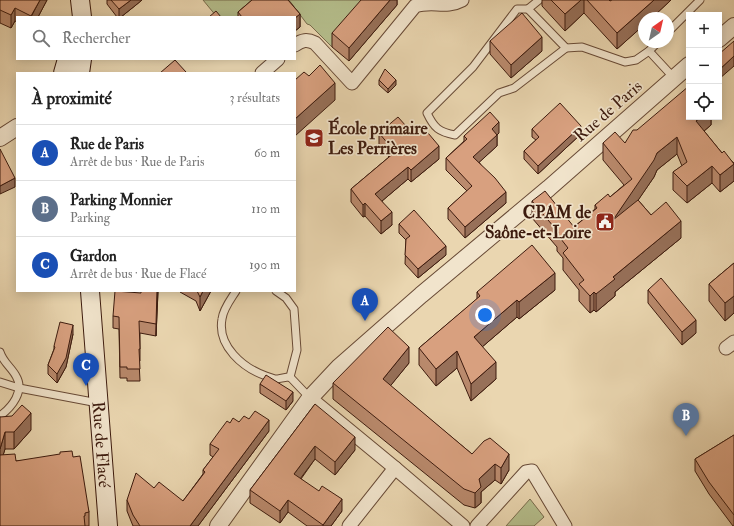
<!DOCTYPE html>
<html lang="fr">
<head>
<meta charset="utf-8">
<style>
	:root { --surface:#fff; --page:#f2f2f2; --text:#222; --muted:#767676; --line:#e0e0e0; --accent:#8f2418 }
	body { margin:0; font-family:"IM FELL Double Pica",serif; background:var(--page); color:var(--text) }
	.controls { position:absolute; right:12px; top:12px; display:grid; overflow:hidden; border-radius:0px; box-shadow:0 2px 10px #0003 }
	.controls button { width:36px; height:36px; display:grid; place-items:center; padding:0; border:0; border-bottom:1px solid var(--line); background:var(--surface); color:var(--text); font:20px sans-serif }
	.compass { position:absolute; left:638px; top:12px; width:36px; height:36px; border-radius:50%; background:var(--surface); box-shadow:0 2px 10px #0003; rotate:34deg }
	.you { position:absolute; left:485px; top:315px; width:14px; height:14px; margin:-10px; border:3px solid #fff; border-radius:50%; background:#1a73e8; box-shadow:0 0 0 6px #1a73e833 }
	.badge { display:grid; place-items:center; width:26px; height:26px; border-radius:50%; background:var(--accent); color:#fff; font-size:13px; font-weight:700 }
	.pin { position:absolute; translate:-50% -33px; filter:drop-shadow(0 1px 2px #0008) }
	.pin::after { content:''; position:absolute; top:21px; width:14px; height:12px; background:inherit; clip-path:polygon(0 0,100% 0,50% 100%) }
	.list { margin:0; padding:0; list-style:none }
	h2 { display:flex; justify-content:space-between; align-items:center; height:52px; margin:0; padding:0 16px; font-size:17px }
	h2 small { font-size:13px; font-weight:400; color:var(--muted) }
	.list li { display:grid; grid-template-columns:26px 1fr auto; gap:12px; align-items:center; box-sizing:border-box; height:56px; padding:0 16px; border-top:1px solid var(--line) }
	.list b { display:block; font-size:15px; white-space:nowrap }
	.list p { margin:0; font-size:13px; white-space:nowrap; color:var(--muted) }
	.list em { font-size:13px; font-style:normal; color:var(--muted) }
	.icon { flex:none; width:22px; height:22px; fill:none; stroke:currentColor; stroke-width:2; stroke-linecap:round; stroke-linejoin:round }
	.map { position:relative; flex:none; width:734px; height:526px; overflow:hidden }
	.search { position:absolute; background:var(--surface); box-shadow:0 2px 10px #0003; left:16px; top:16px; width:280px; height:44px; display:flex; align-items:center; gap:10px; box-sizing:border-box; padding:0 14px; border-radius:0px; color:var(--muted); font-size:15px }
	.panel { position:absolute; background:var(--surface); box-shadow:0 2px 10px #0003; left:16px; top:72px; width:280px; height:220px; border-radius:0px }
	.map>svg:first-child { display:block }
</style>
</head>
<body>
<div class="map">
<svg width="734" height="526" viewBox="0 0 734 526">
	<rect width="100%" height="100%" fill="#ead6b0"/>
	<filter id="stains"><feTurbulence type="fractalNoise" baseFrequency=".005" numOctaves="4"/><feColorMatrix values="0 0 0 0 .2 0 0 0 0 .09 0 0 0 0 .02 0 0 0 .5 -.17"/></filter>
	<radialGradient id="worn" r=".72"><stop offset=".6" stop-color="#630" stop-opacity="0"/><stop offset="1" stop-color="#630" stop-opacity=".3"/></radialGradient>
	<g fill="#b5be8c" stroke="#796c4d">
		<polygon points="203,0 258,0 237,17 217,17"/>
		<polygon points="289,0 372,0 332,47 310,25 307,24"/>
		<polygon points="530,499 544,517 534,526 506,526"/>
	</g>
	<g fill="none" stroke-linecap="round" stroke-linejoin="round">
		<defs>
			<g id="service">
				<polyline points="539,0 528,9 566,48 582,47 625,62 636,60 649,51 658,42"/>
				<path d="M528,9h-11l-44,58 -46,46c7,15 12,19 28,22l44,-42 15,-5 52,-40"/>
				<polyline points="668,32 700,0"/>
				<polyline points="649,51 674,78"/>
				<path d="M236,291c-5,8 -13,18 -14,28 -5,27 21,49 44,57 3,1 6,2 9,3 4,0 10,-2 15,-2"/>
				<polyline points="276,291 286,298 294,309 297,350 290,377"/>
				<path d="M0,352c3,10 11,15 16,24 9,15 -4,31 -16,40"/>
				<polyline points="290,377 310,398"/>
				<polyline points="0,382 19,388 98,403"/>
			</g>
			<g id="minor">
				<path d="M295,45c7,-5 12,-6 20,-2l37,40 63,-77c18,-6 30,3 47,-6"/>
				<polyline points="262,73 278,59"/>
				<polyline points="726,348 734,342"/>
				<polyline points="310,398 395,468 463,526"/>
				<polyline points="349,526 395,468"/>
				<polyline points="477,526 526,472 532,471 565,526"/>
			</g>
			<g id="tertiary">
				<polyline points="719,39 734,26"/>
				<polyline points="0,138 17,127"/>
				<polyline points="218,526 310,398 339,367 421,295 549,188 689,65"/>
			</g>
			<g id="secondary">
				<polyline points="80,0 82,17"/>
				<polyline points="63,73 67,59"/>
				<polyline points="80,73 82,59"/>
				<path id="s1" d="M90,291l18,235"/>
			</g>
		</defs>
		<use href="#service" stroke="#684a36" stroke-width="9"/>
		<use href="#minor" stroke="#684a36" stroke-width="15"/>
		<use href="#tertiary" stroke="#684a36" stroke-width="18"/>
		<use href="#secondary" stroke="#3d1b0e" stroke-width="20"/>
		<use href="#service" stroke="#f1e4cc" stroke-width="7"/>
		<use href="#minor" stroke="#f1e4cc" stroke-width="13"/>
		<use href="#tertiary" stroke="#f1e4cc" stroke-width="16"/>
		<use href="#secondary" stroke="#f1e4cc" stroke-width="18"/>
	</g>
	<g fill="#ba8a6d" stroke="#3d1b0e">
		<polygon points="0,0 47,0 38,17 17,17 17,22 15,21 11,28 0,23"/>
		<polygon points="107,0 142,0 136,5 121,17 117,17 107,4"/>
		<polygon points="252,0 288,0 300,14 300,27 295,31 295,17 238,17 238,12"/>
		<polygon points="397,0 397,5 349,61 332,47 332,33"/>
		<polygon points="542,0 609,0 610,1 612,0 671,0 617,49 584,13 565,31 542,6"/>
		<polygon points="490,41 542,51 511,78 490,54"/>
		<polygon points="379,80 396,85 388,93 379,85"/>
		<polygon points="711,117 711,125 704,131 722,153 734,163 734,181 720,192 712,183 687,203 673,190 673,172 682,166 677,154 657,170 654,177 638,200 651,215 681,238 615,292 615,296 596,312 594,310 590,313 579,301 579,290 563,270 563,258 557,251 557,247 532,218 532,201 574,227 595,209 595,205 610,197 624,185 603,160 603,143 625,143 637,130"/>
		<polygon points="532,129 581,134 538,174 524,159 524,151 536,140 532,137"/>
		<polygon points="379,133 414,135 439,159 411,182 408,179 382,201 392,225 381,234 365,216 363,217 351,202 351,189 389,157 379,145"/>
		<polygon points="499,133 497,135 497,146 479,162 506,203 465,238 448,219 448,208 467,191 446,170 446,158 464,141 464,136"/>
		<polygon points="399,224 446,255 418,278 405,264 406,240 399,233"/>
		<polygon points="734,263 734,313 725,321 709,301 709,284"/>
		<polygon points="555,290 519,319 517,317 482,347 496,379 471,401 457,368 436,386 419,365 419,348 477,299 477,292"/>
		<polygon points="648,290 696,333 682,345 648,303"/>
		<polygon points="158,291 156,336 140,333 140,361 139,361 140,381 127,381 127,378 120,378 119,329 113,328 113,316 141,293"/>
		<polygon points="180,291 211,291 200,311 196,301 180,292"/>
		<polygon points="73,334 66,367 57,383 48,374 48,365 54,349 54,346"/>
		<polygon points="409,363 390,386 472,454 509,470 501,484 495,480 481,492 481,503 475,508 464,505 333,399 333,383"/>
		<polygon points="260,384 293,401 286,410 260,393"/>
		<polygon points="315,404 355,450 335,475 315,459 301,479 342,511 331,526 307,526 288,512 280,523 250,503 250,490"/>
		<polygon points="0,417 31,430 14,449 5,449 3,455 16,461 73,457 89,512 89,526 0,526"/>
		<polygon points="239,422 269,431 198,526 133,526 127,511 127,500 154,488 183,501 203,474 203,470 213,457 210,455 210,444 230,423"/>
		<polygon points="734,435 734,526 733,526 709,494 695,471 695,459"/>
	</g>
	<g fill="#977059" stroke="#3d1b0e">
		<polygon points="40,0 47,0 38,17 31,17"/>
		<polygon points="131,0 142,0 136,5 121,17 119,17 119,9"/>
		<polygon points="390,0 397,0 397,5 349,61 349,48"/>
		<polygon points="581,0 584,0 584,13 565,31 565,14"/>
		<polygon points="654,0 671,0 652,18 644,18 644,25 617,49 617,33"/>
		<polygon points="15,8 15,21 11,28 11,15"/>
		<polygon points="300,14 300,27 295,31 295,18"/>
		<polygon points="542,37 542,51 511,78 511,65"/>
		<polygon points="734,56 734,66 719,79 719,70"/>
		<polygon points="396,80 396,85 388,93 388,89"/>
		<polygon points="335,83 335,100 295,136 295,119"/>
		<polygon points="701,117 711,117 711,125 696,138 696,121"/>
		<polygon points="499,122 499,133 497,135 497,146 473,168 473,157 492,129"/>
		<polygon points="581,126 581,134 538,174 538,166"/>
		<polygon points="677,137 677,154 657,170 654,177 613,237 613,220 657,153"/>
		<polygon points="439,146 439,159 411,182 411,170"/>
		<polygon points="734,164 734,181 720,192 720,175"/>
		<polygon points="712,166 712,183 687,203 687,186"/>
		<polygon points="408,167 408,179 375,207 375,194"/>
		<polygon points="15,178 15,187 0,194 0,186"/>
		<polygon points="506,192 506,203 465,238 465,227"/>
		<polygon points="365,203 365,216 363,217 363,205"/>
		<polygon points="392,212 392,225 381,234 381,221"/>
		<polygon points="681,221 681,238 615,292 615,296 596,312 596,294 613,277"/>
		<polygon points="446,246 446,255 418,278 418,269"/>
		<polygon points="555,273 555,290 519,319 519,302"/>
		<polygon points="157,291 158,291 156,336 156,324"/>
		<polygon points="203,291 211,291 200,311 200,297"/>
		<polygon points="594,292 594,310 590,313 590,296"/>
		<polygon points="734,296 734,313 725,321 725,303"/>
		<polygon points="517,300 517,317 474,354 474,337"/>
		<polygon points="696,320 696,333 682,345 682,332"/>
		<polygon points="73,325 73,334 66,367 57,383 57,374"/>
		<polygon points="409,347 409,363 383,395 383,379"/>
		<polygon points="457,351 457,368 436,386 436,369"/>
		<polygon points="496,362 496,379 471,401 471,384"/>
		<polygon points="293,392 293,401 286,410 286,401"/>
		<polygon points="31,413 31,430 14,449 14,432"/>
		<polygon points="269,420 269,431 198,526 190,526"/>
		<polygon points="5,432 5,449 0,466 0,449"/>
		<polygon points="355,437 355,450 335,475 335,462"/>
		<polygon points="315,446 315,459 294,487 294,474"/>
		<polygon points="509,454 509,470 501,484 501,468"/>
		<polygon points="495,464 495,480 481,492 481,503 475,508 475,493 479,479"/>
		<polygon points="342,499 342,511 331,526 323,526 323,525"/>
		<polygon points="288,500 288,512 280,523 280,511"/>
	</g>
	<g fill="#d8a07f" stroke="#3d1b0e">
		<polygon points="0,0 40,0 31,16 15,8 11,15 0,10"/>
		<polygon points="111,0 131,0 119,9"/>
		<polygon points="252,0 288,0 300,14 295,18 295,17 242,17 238,12"/>
		<polygon points="361,0 390,0 349,48 332,33"/>
		<polygon points="551,0 581,0 565,14"/>
		<polygon points="587,0 609,0 610,1 612,0 654,0 617,33"/>
		<polygon points="216,11 221,17 209,17"/>
		<polygon points="522,13 542,37 511,65 490,41"/>
		<polygon points="734,41 734,56 719,70 719,54"/>
		<polygon points="175,60 186,72 185,73 160,73"/>
		<polygon points="320,65 335,83 295,119 295,80 304,72 309,76"/>
		<polygon points="385,69 396,80 388,89 379,80"/>
		<polygon points="689,86 689,117 701,117 696,121 722,153 724,151 734,164 720,175 712,166 687,186 673,172 687,162 677,137 657,153 654,160 613,220 638,200 651,215 666,202 681,221 613,277 615,279 596,294 594,292 590,296 579,284 584,280 563,253 568,248 557,234 559,233 532,201 545,191 574,227 597,208 595,205 608,194 610,197 632,179 603,143 615,132 625,143 633,130 637,130"/>
		<polygon points="560,103 581,126 538,166 524,151 539,137 532,129"/>
		<polygon points="490,112 499,122 492,129 497,135 473,157 495,178 506,192 465,227 448,208 472,186 446,158 467,139 464,136"/>
		<polygon points="398,117 414,135 423,127 439,146 411,170 408,167 375,194 392,212 381,221 365,203 363,205 351,189 395,152 379,133"/>
		<polygon points="0,149 15,178 0,186"/>
		<polygon points="414,210 446,246 418,269 405,255 406,239 410,236 399,224"/>
		<polygon points="532,245 555,273 519,302 517,300 474,337 496,362 471,384 457,351 436,369 419,348 480,296 477,292"/>
		<polygon points="734,263 734,296 725,303 709,284"/>
		<polygon points="661,278 696,320 682,332 648,290"/>
		<polygon points="115,291 141,293 141,291 157,291 156,324 139,321 140,349 139,349 140,369 127,369 127,367 120,367 119,317 113,316"/>
		<polygon points="197,291 203,291 200,297"/>
		<polygon points="60,322 73,325 66,358 57,374 48,365 55,347 54,346"/>
		<polygon points="388,327 409,347 383,379 472,454 484,441 490,438 509,454 501,468 495,464 479,479 481,487 475,493 464,489 333,383"/>
		<polygon points="266,375 293,392 286,401 260,384"/>
		<polygon points="315,404 355,437 335,462 315,446 294,474 319,491 322,486 342,499 323,525 288,500 280,511 250,490"/>
		<polygon points="22,405 31,413 14,432 5,432 0,449 0,417 12,416"/>
		<polygon points="255,411 269,420 190,526 140,526 133,515 127,500 136,473 154,488 159,482 183,501 205,472 203,470 219,449 210,444 221,429 227,421 230,423 233,418 239,422 244,416 249,419"/>
		<polygon points="734,435 734,515 709,482 695,459"/>
		<polygon points="72,451 73,457 80,456 89,512 85,513 85,516 84,516 85,526 0,526 0,455 15,454 16,461 60,454 60,452"/>
	</g>
	<defs>
		<symbol id="school-square" viewBox="-11 -11 22 22"><rect x="-9" y="-9" width="18" height="18" rx="4" fill="#8f2418" stroke="#f1e4cc"/><path d="M0-5L7-2L0 1L-7-2ZM-4 1L0 2.5L4 1V4Q0 6-4 4Z" fill="#fff"/></symbol>
		<symbol id="civic-square" viewBox="-11 -11 22 22"><rect x="-9" y="-9" width="18" height="18" rx="4" fill="#8f2418" stroke="#f1e4cc"/><path d="M-.6-6.5H3V-4.5H.6V-3L4-1V1h2V6H-6V1h2V-1L-.6-3ZM-1.2 2.5V6h2.4V2.5Z" fill="#fff"/></symbol>
	</defs>
	<g fill-rule="evenodd">
		<use href="#school-square" x="303" y="127" width="22" height="22"/>
		<use href="#civic-square" x="594" y="211" width="22" height="22"/>
	</g>
	<g text-anchor="middle" dominant-baseline="central" stroke-width="3.5" stroke-linejoin="round" paint-order="stroke">
		<g font-size="17" fill="#3d1b0e" stroke="#f1e4cc">
			<text transform="translate(608 111) rotate(-41)">Rue de Paris</text>
			<text stroke="none"><textPath href="#s1" startOffset="154">Rue de Flacé</textPath></text>
		</g>
		<g font-size="17" font-weight="bold" fill="#3d1b0e" stroke="#f1e4cc" text-anchor="start">
			<text x="328" y="128">École primaire<tspan x="328" dy="20">Les Perrières</tspan></text>
			<text x="591" y="212" text-anchor="end">CPAM de<tspan x="591" dy="20">Saône-et-Loire</tspan></text>
		</g>
	</g>
	<rect width="100%" height="100%" filter="url(#stains)"/>
	<rect width="100%" height="100%" fill="url(#worn)"/>
</svg>
<div class="controls">
<button>+</button>
<button>−</button>
<button><svg class="icon" aria-label="locate" viewBox="0 0 24 24"><circle cx="12" cy="12" r="6"/><path d="M12 2v4M12 18v4M2 12h4M18 12h4"/></svg></button>
</div>
<svg class="compass" viewBox="-18 -18 36 36"><path d="M0-13l5 13h-10z" fill="#e53935"/><path d="M0 13l5-13h-10z" fill="#767676"/></svg>
<div class="you"></div>
<div class="pin badge" style="left:365px;top:321px;background:#1a4fb4">A</div>
<div class="pin badge" style="left:686px;top:436px;background:#5c6f8a">B</div>
<div class="pin badge" style="left:86px;top:386px;background:#1a4fb4">C</div>
<div class="search"><svg class="icon" aria-label="search" viewBox="0 0 24 24"><circle cx="10" cy="10" r="6"/><path d="M15 15l6 6"/></svg>Rechercher</div>
<section class="panel">
<h2>À proximité<small>3 résultats</small></h2>
<ul class="list">
<li><span class="badge" style="background:#1a4fb4">A</span><div><b>Rue de Paris</b><p>Arrêt de bus · Rue de Paris</p></div><em>60 m</em></li>
<li><span class="badge" style="background:#5c6f8a">B</span><div><b>Parking Monnier</b><p>Parking</p></div><em>110 m</em></li>
<li><span class="badge" style="background:#1a4fb4">C</span><div><b>Gardon</b><p>Arrêt de bus · Rue de Flacé</p></div><em>190 m</em></li>
</ul>
</section>
</div>
</body>
</html>
